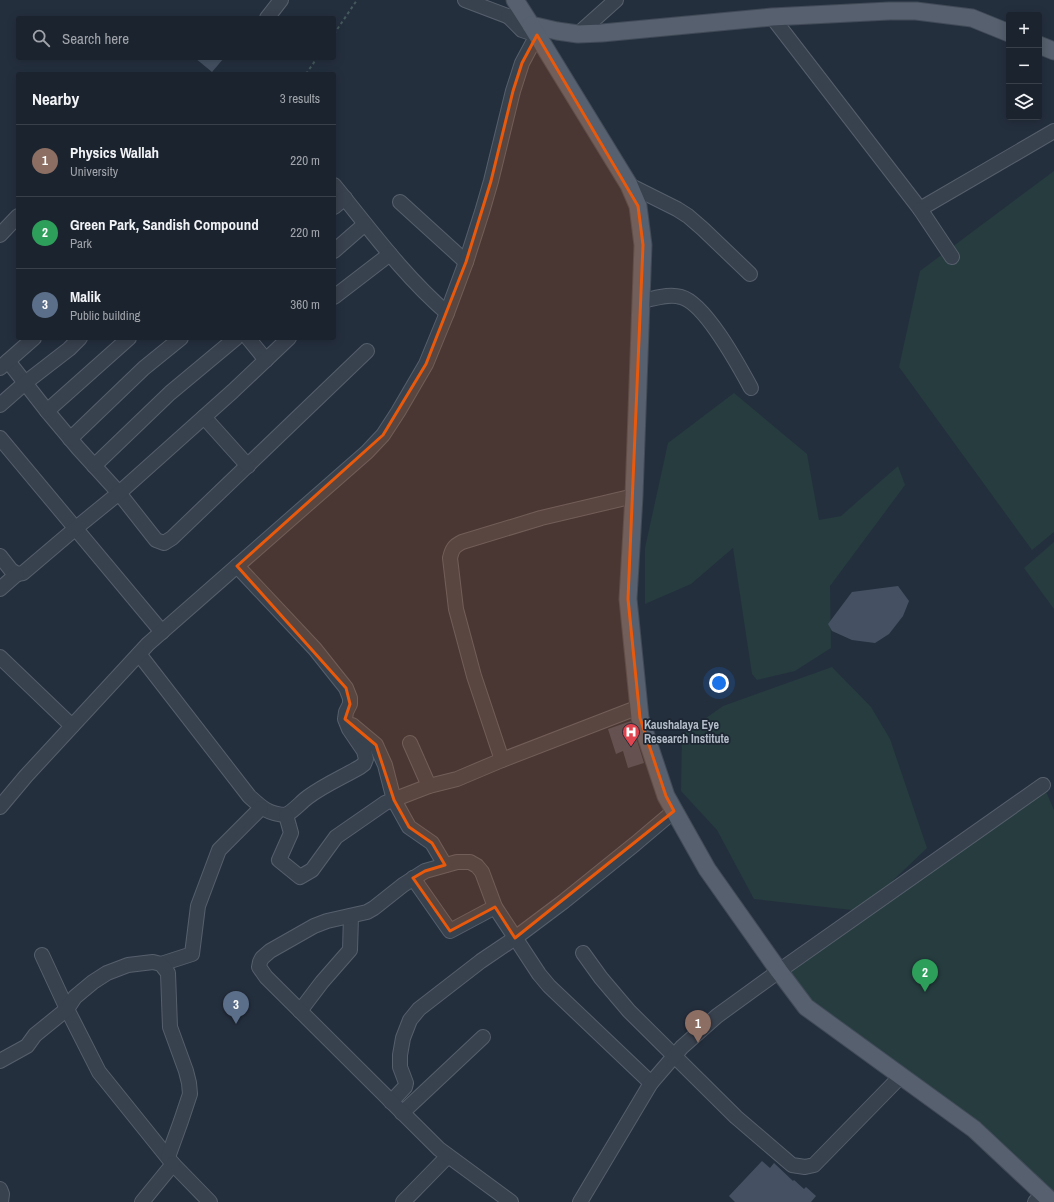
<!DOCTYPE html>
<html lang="en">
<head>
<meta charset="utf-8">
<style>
	:root { --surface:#1b232e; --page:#242b36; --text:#f1f3f6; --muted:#a0a4aa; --line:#39404a; --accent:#8c9099 }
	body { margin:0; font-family:"Archivo Narrow",sans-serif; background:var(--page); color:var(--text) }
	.controls { position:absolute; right:12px; top:12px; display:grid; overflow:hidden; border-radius:4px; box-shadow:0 2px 10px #0003 }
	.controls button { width:36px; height:36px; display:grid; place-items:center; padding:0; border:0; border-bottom:1px solid var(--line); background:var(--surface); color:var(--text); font:20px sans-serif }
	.you { position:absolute; left:719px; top:683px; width:14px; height:14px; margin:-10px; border:3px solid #fff; border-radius:50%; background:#1a73e8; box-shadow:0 0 0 6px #1a73e833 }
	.badge { display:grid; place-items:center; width:26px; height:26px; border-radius:50%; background:var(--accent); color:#fff; font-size:13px; font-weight:700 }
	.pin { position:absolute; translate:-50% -33px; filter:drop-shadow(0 1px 2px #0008) }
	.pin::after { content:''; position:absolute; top:21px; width:14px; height:12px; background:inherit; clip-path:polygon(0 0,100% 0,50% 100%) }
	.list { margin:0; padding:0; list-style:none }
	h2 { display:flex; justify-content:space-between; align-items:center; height:52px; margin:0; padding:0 16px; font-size:17px }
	h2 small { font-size:13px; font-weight:400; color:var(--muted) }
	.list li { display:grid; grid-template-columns:26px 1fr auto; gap:12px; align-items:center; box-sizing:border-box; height:72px; padding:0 16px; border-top:1px solid var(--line) }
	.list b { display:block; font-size:15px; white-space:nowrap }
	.list p { margin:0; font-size:13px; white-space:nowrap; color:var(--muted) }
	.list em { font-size:13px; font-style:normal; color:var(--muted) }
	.icon { flex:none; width:22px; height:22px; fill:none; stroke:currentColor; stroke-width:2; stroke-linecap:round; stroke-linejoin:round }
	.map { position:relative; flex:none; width:1054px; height:1202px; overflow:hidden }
	.search { position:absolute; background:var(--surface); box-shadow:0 2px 10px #0003; left:16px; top:16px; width:320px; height:44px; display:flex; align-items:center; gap:10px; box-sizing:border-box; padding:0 14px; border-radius:4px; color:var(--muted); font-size:15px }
	.panel { position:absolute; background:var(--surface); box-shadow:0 2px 10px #0003; left:16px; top:72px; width:320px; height:268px; border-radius:4px }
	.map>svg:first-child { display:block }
</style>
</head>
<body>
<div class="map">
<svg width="1054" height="1202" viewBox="0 0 1054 1202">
	<rect width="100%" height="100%" fill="#242f3e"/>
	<g fill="#263c3f">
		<polygon points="1054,171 1054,532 1032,550 899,367 920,271"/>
		<polygon points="734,393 807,454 819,520 841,516 898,466 905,485 830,586 831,648 795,671 757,680 752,674 733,548 691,584 645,604 645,548 668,443"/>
		<polygon points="1054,542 1054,609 1024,568"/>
		<polygon points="832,667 871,707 890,739 927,848 861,911 754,899 717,830 681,791 682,735 723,706"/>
		<polygon points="1044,787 1054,810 1054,1202 806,1007 786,976"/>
	</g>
	<g fill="#455162">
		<polygon points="195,58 224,58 212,72"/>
		<polygon points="898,586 909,601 903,616 889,634 875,643 852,640 832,631 828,624 852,592"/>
		<polygon points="631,721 644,763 628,768 623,751 616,754 608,729"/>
		<polygon points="762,1161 770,1168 774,1163 793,1181 794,1180 804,1189 806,1187 816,1196 811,1202 735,1202 729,1196"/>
	</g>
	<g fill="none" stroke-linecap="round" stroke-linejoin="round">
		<defs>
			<g id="minor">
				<polyline points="465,0 515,19"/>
				<polyline points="772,17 920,209 1054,131"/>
				<polyline points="267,18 281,0"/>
				<polyline points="578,34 616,0"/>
				<path d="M334,185c36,44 70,91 113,128"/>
				<polyline points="629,185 677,209 688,216 703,229 750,274"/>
				<polyline points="400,202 466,262"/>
				<polyline points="334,207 345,198"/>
				<polyline points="920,209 952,257"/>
				<polyline points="0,235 18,216"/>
				<polyline points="334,251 365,224"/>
				<polyline points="334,297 390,254"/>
				<path d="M641,301c13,-2 27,-8 40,-4 24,6 58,69 70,91"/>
				<polyline points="248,338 266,360"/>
				<polyline points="8,361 47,411 78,448 119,493 156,540 164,543 172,538 367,351"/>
				<polyline points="0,368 34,338"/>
				<polyline points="0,405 25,383 69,349 80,338"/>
				<polyline points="47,411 129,338"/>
				<polyline points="204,417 248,466"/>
				<polyline points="0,438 162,632"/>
				<polyline points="70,439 144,368 181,338"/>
				<polyline points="94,466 170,393 236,338"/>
				<polyline points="0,556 11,570 17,574 23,573 76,528 119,493 233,391 289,338"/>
				<polyline points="0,589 17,574"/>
				<path d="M139,654l110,142c13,12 19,18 37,19 9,-5 14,-12 22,-18 16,-12 35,-20 52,-30l4,-3 2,-5 -2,-8 -15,-22 -4,-10 1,-7 4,-8v-6l-4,-10 -31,-39 -78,-83"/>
				<polyline points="0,657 72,726"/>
				<polyline points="352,725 376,745 385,765 394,800 409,827 432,843 445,865"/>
				<polyline points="410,743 429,786"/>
				<path d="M502,760l-28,-84 -18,-67 -6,-51c2,-9 4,-12 12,-16l79,-24 93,-22"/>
				<polyline points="0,807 26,776 148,644 367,452 383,435 398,412 426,364 447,313 466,262 482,212 491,181 513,91 522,63 537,35 522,30 508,16"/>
				<polyline points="286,815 291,833 279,860 300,877 312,870 336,837 385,803 429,786 457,779 502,760 639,707"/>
				<polyline points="413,878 450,931 495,907"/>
				<polyline points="583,953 601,978 629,1011 736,1117 792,1165 805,1167 814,1165 901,1076"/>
				<polyline points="42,955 67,1009 99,1072 173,1164 210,1202"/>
				<polyline points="161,964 192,954 198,906 219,850 261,808"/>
				<polyline points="300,1011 322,982 350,950 351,916"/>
				<polyline points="0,1061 27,1046 35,1035 67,1009 75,997 93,982 107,973 128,965 153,962 161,964 168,973 170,1027 186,1071 189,1083 190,1094 181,1121 168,1157"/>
				<polyline points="391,1102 405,1087 406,1083 400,1067 400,1055 403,1038 410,1020 419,1009 481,961 515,938 563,902 635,844 674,811"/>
				<polyline points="402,1113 483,1037"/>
				<polyline points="0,1189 2,1194 1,1202"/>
				<polyline points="142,1202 173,1164"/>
				<polyline points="403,1202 448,1156"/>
				<polyline points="511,1202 439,1149 266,977 259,967 260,962 262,958 270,951 314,926 327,921 367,912 374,908 403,885 425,871 457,862 470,862 477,866 482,872 495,907 539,974 549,986 651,1083"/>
				<polyline points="580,1202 651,1083 682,1047 717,1016 779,971 1043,785"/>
				<polyline points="1035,1202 1044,1194"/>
			</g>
			<g id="major">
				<polyline points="515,0 531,25 557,31 578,34 602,33 772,17 889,11 916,11 972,18 1009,33"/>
				<polyline points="531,25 629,185 638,206 643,245 634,496 628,599 640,718 666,796 707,869 779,971 806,1007 974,1129 1052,1202"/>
				<polyline points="1039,45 1054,51"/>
			</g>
		</defs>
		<use href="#minor" stroke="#565f6c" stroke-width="16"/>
		<use href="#major" stroke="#414a57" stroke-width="19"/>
		<g stroke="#44595c" stroke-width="2" stroke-dasharray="3 3" stroke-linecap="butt">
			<polyline points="334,34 357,0"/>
			<polyline points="306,74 317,58"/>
		</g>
		<use href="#minor" stroke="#38414e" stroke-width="14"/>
		<use href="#major" stroke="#56606e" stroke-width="17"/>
	</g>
	<path fill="#e8590c" fill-opacity="0.2" stroke="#e8590c" stroke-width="3" stroke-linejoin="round" d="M537,35l101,171 5,39 -15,354 12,119 26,78 8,15 -159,127 -20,-31 -45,24 -37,-53 12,-7 20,-6 -13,-22 -23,-16 -15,-27 -18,-55 -31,-26 5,-15 -4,-16 -109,-122 146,-131 43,-71 40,-102 25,-81 22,-90 9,-28z"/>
	<defs>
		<symbol id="hospital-pin" viewBox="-11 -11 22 30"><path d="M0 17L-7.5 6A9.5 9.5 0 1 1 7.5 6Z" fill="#e0444e" stroke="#1d2633"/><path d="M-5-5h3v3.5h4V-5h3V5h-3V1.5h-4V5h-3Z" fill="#fff"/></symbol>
	</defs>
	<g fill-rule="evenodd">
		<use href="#hospital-pin" x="621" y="722" width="20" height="27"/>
	</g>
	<g text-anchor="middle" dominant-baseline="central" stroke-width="3.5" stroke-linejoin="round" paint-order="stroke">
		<g font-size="12" font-weight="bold" fill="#b4bcc9" stroke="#1d2633" text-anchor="start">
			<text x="644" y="725">Kaushalaya Eye<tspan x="644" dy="14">Research Institute</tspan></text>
		</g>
	</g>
</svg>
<div class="controls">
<button>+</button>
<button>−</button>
<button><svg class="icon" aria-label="layers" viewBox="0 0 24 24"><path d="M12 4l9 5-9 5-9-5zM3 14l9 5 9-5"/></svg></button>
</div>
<div class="you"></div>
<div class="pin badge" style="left:698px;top:1043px;background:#8d6e63">1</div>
<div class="pin badge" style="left:925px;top:992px;background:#2e9e5b">2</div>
<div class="pin badge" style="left:236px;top:1024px;background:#5c6f8a">3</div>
<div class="search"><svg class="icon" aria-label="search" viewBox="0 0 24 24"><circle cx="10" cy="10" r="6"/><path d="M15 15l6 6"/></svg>Search here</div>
<section class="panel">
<h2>Nearby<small>3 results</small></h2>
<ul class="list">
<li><span class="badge" style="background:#8d6e63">1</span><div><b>Physics Wallah</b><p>University</p></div><em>220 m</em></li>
<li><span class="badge" style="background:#2e9e5b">2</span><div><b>Green Park, Sandish Compound</b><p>Park</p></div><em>220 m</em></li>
<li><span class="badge" style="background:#5c6f8a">3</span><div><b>Malik</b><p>Public building</p></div><em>360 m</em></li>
</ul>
</section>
</div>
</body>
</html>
